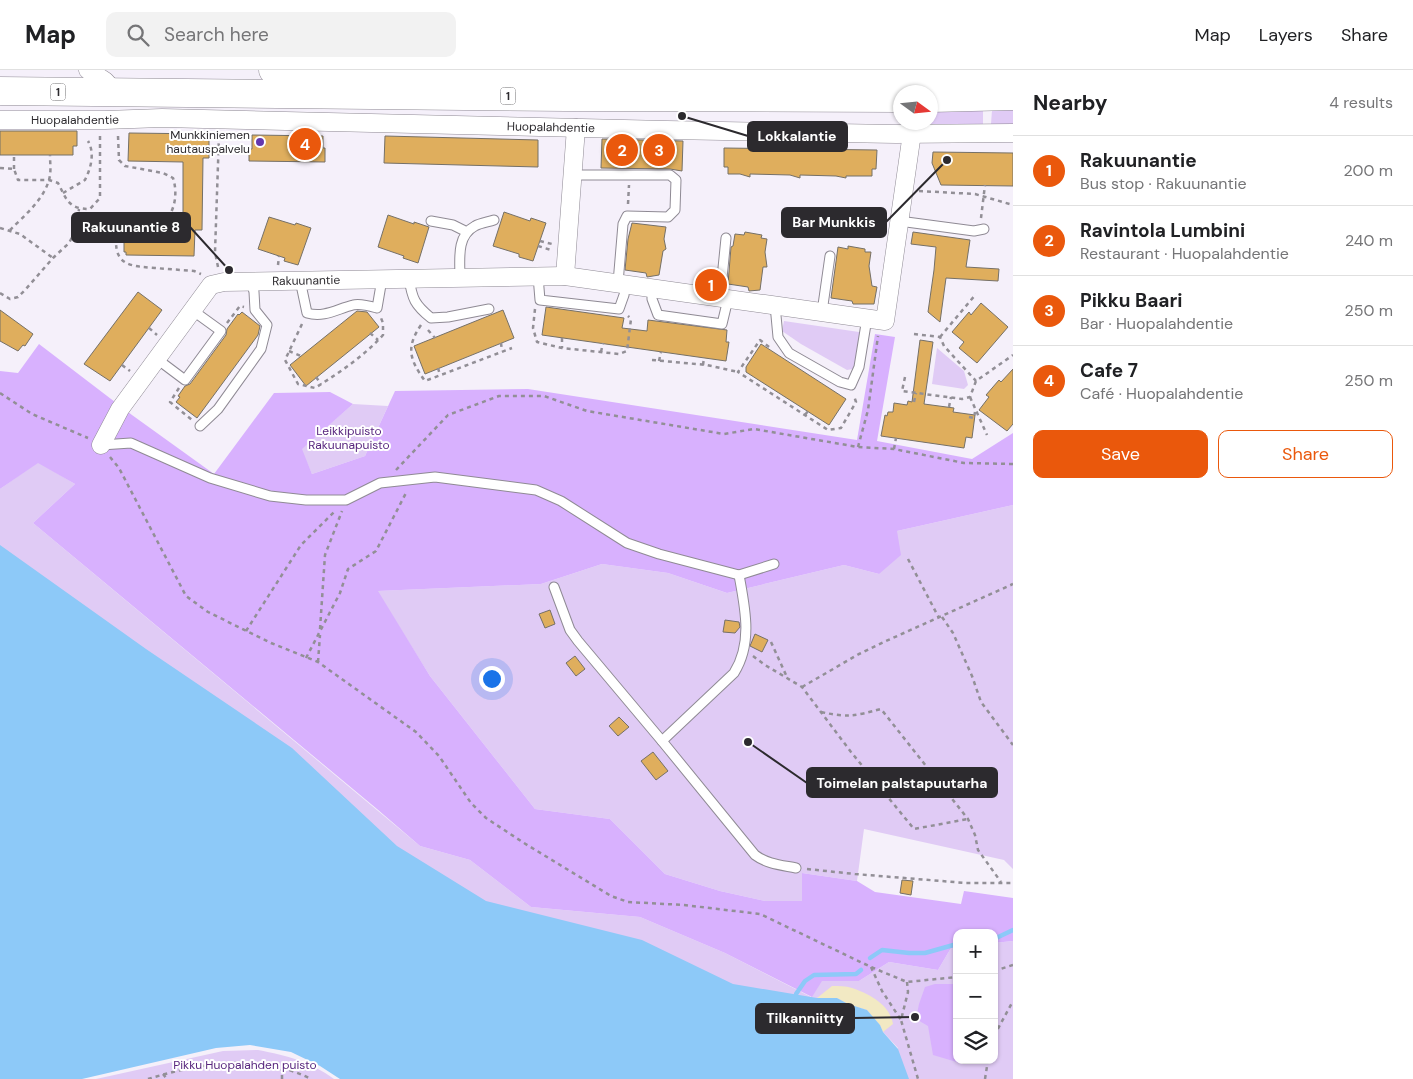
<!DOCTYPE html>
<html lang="en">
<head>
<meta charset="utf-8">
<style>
	:root { --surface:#fff; --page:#f2f2f2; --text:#202124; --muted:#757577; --line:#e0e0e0; --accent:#ea580c }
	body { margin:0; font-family:"DM Sans",sans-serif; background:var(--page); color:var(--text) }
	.controls { position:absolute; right:15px; bottom:15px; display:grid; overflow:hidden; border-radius:10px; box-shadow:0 1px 4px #0004 }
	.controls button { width:45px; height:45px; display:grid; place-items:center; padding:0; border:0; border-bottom:1px solid var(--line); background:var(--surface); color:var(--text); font:25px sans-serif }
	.compass { position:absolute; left:893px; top:15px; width:45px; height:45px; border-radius:50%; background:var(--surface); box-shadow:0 1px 4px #0004; rotate:105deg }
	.you { position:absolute; left:491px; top:608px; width:18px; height:18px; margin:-12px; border:4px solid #fff; border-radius:50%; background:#1a73e8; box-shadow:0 0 0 8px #1a73e833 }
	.badge { display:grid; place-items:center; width:32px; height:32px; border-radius:50%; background:var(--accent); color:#fff; font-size:16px; font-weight:700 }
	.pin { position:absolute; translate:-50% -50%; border:2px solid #fff; box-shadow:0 1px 5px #0006 }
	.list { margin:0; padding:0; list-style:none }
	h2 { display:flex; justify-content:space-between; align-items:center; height:65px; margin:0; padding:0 20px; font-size:21px }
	h2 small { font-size:16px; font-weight:400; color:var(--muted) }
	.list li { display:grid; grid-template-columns:32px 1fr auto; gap:15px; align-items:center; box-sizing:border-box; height:70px; padding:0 20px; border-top:1px solid var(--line) }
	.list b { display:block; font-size:19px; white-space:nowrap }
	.list p { margin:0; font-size:16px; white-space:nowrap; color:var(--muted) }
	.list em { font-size:16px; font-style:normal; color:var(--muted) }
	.actions { display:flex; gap:10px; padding:15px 20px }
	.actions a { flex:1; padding:11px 0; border:1px solid var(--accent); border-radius:10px; text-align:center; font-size:18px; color:var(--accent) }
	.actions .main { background:var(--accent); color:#fff }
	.icon { flex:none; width:28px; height:28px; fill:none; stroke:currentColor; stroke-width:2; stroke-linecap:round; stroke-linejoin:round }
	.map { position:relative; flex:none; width:1013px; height:1009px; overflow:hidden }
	header { display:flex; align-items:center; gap:30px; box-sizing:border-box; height:70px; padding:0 25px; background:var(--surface); border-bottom:1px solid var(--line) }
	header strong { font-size:24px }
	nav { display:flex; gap:28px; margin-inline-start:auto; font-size:18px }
	.search { width:350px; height:45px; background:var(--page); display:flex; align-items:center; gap:12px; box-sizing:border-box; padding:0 18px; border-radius:10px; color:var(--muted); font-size:19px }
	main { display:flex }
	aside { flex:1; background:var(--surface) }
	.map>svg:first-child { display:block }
</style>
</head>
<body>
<header>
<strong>Map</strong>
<div class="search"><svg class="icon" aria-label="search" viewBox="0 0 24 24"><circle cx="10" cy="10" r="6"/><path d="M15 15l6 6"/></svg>Search here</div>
<nav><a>Map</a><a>Layers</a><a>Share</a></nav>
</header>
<main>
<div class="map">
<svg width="1013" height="1009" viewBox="0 0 1013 1009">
	<rect width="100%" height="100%" fill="#f5f0fa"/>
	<g fill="#e0cbf5">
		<polygon points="1013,34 1013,54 991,54 992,40 983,40 983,54 904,54 931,52 931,46 934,46 933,35"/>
		<polygon points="784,251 859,262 862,264 856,296 853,299 847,300 801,274 782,261"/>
		<polygon points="937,278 964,301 968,315 964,319 932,314"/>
		<polygon points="353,334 388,336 365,386 312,404 301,379"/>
		<polygon points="38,392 75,414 33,453 420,776 470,790 531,837 640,847 725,883 811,927 821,911 859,911 889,892 938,900 951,878 957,878 957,990 994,990 994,873 1013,871 1013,1009 878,1009 898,978 883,962 880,955 867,940 848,934 837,928 757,969 0,590 0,419"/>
		<polygon points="1013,435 1013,799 1004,790 864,759 857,811 802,803 802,831 765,831 720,821 665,804 610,749 535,739 430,606 377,521 541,514 602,494 668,503 727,523 844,495 879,504 897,461"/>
		<path d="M258,980c30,6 51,11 76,29h-238l127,-28z"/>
	</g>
	<g fill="#d8b1fe">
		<polygon points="875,264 895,267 877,371 972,389 1013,363 1013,435 897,461 901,485 879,504 844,495 727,523 668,503 602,494 541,514 378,521 430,606 535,739 610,749 665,804 720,821 765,831 802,831 802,803 857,811 875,822 961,834 964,821 1013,828 1013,871 994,873 994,863 957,863 957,878 951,878 938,900 889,892 859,911 822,911 812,927 725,883 640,847 531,837 470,790 420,776 377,739 33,453 75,414 38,393 0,419 0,301 18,303 39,274 132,345 214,404 274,323 330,322 353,334 302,379 312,404 365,386 395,321 528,319 857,370"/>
		<polygon points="935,914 957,914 957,990 973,990 960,993 933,985 928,956 916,949 919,934 925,917"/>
	</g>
	<path fill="#f2e9c3" d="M832,916c6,0 14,0 20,2 18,6 38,17 41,36l-10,8 -3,-7 -13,-15 -19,-6 -11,-6h-20z"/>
	<polygon fill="#8dc9f8" points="0,475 146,579 292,678 397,776 486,831 642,870 733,914 817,928 837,928 848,934 867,940 880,955 883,962 898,979 909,1009 340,1009 320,996 291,982 250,975 216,978 82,1009 0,1009"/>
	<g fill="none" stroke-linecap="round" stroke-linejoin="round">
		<g stroke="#8dc9f8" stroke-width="4.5">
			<polyline points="994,869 1013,860"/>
			<polyline points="870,888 882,880 909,883 925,883 957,874"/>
			<polyline points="796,924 805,911 814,905 856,904 861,900"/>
		</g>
	</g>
	<g fill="#dfae5d" stroke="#757067">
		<polygon points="0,61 77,61 77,76 73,76 73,85 0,85"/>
		<polygon points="129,63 209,64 209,88 203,88 202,160 195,160 194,186 126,185 126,182 124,182 124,158 127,158 127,155 183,157 183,92 128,91"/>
		<polygon points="252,65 323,66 323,78 325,78 325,92 249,91 249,79 252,79"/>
		<polygon points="385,66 538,70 538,97 384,93"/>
		<polygon points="602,69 683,71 682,101 670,99 601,98"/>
		<polygon points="724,78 877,80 876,99 872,99 872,106 846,106 846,108 836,106 800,105 800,108 790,105 750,104 750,107 740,104 728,104 728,97 724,97"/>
		<polygon points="933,82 1013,83 1013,116 941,115 932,93"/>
		<polygon points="504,142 530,151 531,148 546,153 533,191 519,187 519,184 493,176"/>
		<polygon points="388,145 414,154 414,152 429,157 418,193 403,188 404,186 378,177"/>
		<polygon points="269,147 295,155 296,153 311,158 298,195 284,191 285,188 258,179"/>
		<polygon points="632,153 666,157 664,169 666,179 663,181 659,205 647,207 646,203 625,200 628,169"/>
		<polygon points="745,162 762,165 761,168 767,169 765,182 767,197 763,197 760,220 749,221 748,217 728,214 731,177 733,176 735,164 744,165"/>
		<polygon points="913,162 970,170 966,197 999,199 998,211 946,208 940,252 928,242 934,200 936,177 911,174"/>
		<polygon points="848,176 865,179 865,182 871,182 869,196 872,216 877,217 874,234 853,234 852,231 831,228 838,177 848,179"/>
		<polygon points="138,222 162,240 110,311 84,294"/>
		<polygon points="981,233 1008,257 977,293 959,278 964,272 952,262 969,242 971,245"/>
		<polygon points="546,237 624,248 622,258 647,261 648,250 727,260 726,272 729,272 726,291 542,265"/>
		<polygon points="0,240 33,264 25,276 23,275 18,281 0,271"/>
		<polygon points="503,240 514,268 425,304 414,276"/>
		<polygon points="357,241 367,242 379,257 306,316 290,295"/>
		<polygon points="242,242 260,256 258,265 197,348 176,332 180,327 178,326 185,316 190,314 226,265 227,259 238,244 239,245"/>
		<polygon points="920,270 933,272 924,334 954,338 953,342 975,345 972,368 966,367 964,378 881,366 885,345 887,346 888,342 893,342 894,333 907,335 908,331 912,332"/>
		<polygon points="761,274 846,329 829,355 746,302 746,297"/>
		<polygon points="1013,299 1013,354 1007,361 979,340 989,327 986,325 999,310 1001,312"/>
		<polygon points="550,540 555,554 545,558 539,544"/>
		<polygon points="725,550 739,552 740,557 735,563 723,562"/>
		<polygon points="755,564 768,570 762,582 750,576"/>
		<polygon points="575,586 585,599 576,606 566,593"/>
		<polygon points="619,647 629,657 618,666 609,656"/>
		<polygon points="653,682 668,701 656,710 641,691"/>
		<polygon points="902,810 913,811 911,825 900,823"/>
	</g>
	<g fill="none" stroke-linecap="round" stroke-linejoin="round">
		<defs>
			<g id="service">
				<polyline points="573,105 670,105 676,110 675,140 668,147 627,146 623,154 618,213"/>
				<polyline points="431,151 453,155 467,162"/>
				<polyline points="899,151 974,161 984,159"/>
				<polyline points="538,206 540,230 619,239 624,225 626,214"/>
				<path d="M409,208c3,21 6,27 22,40l17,-1 41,-8"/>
				<path d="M460,208c0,-18 -4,-42 15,-52 5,-3 13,-4 19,-6"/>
				<path d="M300,210l7,33c17,5 30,-4 46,-8 7,-2 17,1 24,3l5,-29"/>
				<polyline points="652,218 652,229 658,245 722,254 728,229"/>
				<polyline points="720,228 726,168"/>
				<polyline points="775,235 778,267 789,283 840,312 851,315 859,297 867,248"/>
				<polyline points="822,242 830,186"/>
				<polyline points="157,289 185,310 221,261 192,240"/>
				<polyline points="200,356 218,339 261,279 267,255 255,240 254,222 251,211"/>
				<polyline points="101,375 131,373 210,408 270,426 306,430 346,430 380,413 435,407 536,420 561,431 627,473 659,484 739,505 774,494"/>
				<path d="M554,517l16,43 8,11 84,100 93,114c12,9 26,10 41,13"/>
				<path d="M662,671l72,-68c19,-30 11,-65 5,-98"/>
			</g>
			<g id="minor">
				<polyline points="88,0 105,11 117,24"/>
				<path id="s1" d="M0,50h105l57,-2 505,12 229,4 117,-1"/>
				<polyline points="565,206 576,58"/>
				<path id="s2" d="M101,375l19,-36 91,-124 13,-3 341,-6 320,45 27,-188"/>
			</g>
			<g id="primary">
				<polyline points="273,0 567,5 863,8 1006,0"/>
				<polyline points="0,21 566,27 901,28"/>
				<polyline points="931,28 1013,26"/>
			</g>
		</defs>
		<use href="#service" stroke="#8f8a94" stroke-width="11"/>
		<use href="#minor" stroke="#8f8a94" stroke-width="19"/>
		<use href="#primary" stroke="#8f8a94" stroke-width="29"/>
		<g stroke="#928f96" stroke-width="2.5" stroke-dasharray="4 4" stroke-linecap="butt">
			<path d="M118,66l1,24 6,6 38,7 10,5c4,12 3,27 -4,38 -14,5 -34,2 -45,7 -6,3 -8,9 -8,16 -1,28 17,27 39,29 13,1 26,2 39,3l7,3"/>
			<path d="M0,98l14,1 4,11h31l9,3c9,17 10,26 32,26l10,-11v-62"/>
			<polyline points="14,99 14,85"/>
			<polyline points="919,121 975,124 1013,135"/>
			<path d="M63,123l22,-13c6,-12 10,-27 3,-39"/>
			<polyline points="628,134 629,115"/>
			<polyline points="981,148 985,115"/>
			<polyline points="0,158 20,164 53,188"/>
			<path d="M10,160c14,-14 37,-33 40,-55 1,-6 0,-13 0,-20"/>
			<polyline points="540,171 552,174"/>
			<polyline points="538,176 551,180"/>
			<polyline points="278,195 279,186"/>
			<polyline points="218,197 215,182 219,65"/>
			<polyline points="0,223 10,229 18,227 25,220 53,188 69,173 76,160 79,139"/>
			<polyline points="535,239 533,258 537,272 562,278 619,284 627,281 631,249 628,246"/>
			<polyline points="227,253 240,236 244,237"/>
			<path d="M302,254l-17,36 13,24 17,4c25,-16 48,-31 68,-53v-12l-2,-5"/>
			<path d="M421,255c-15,22 -12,34 4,56l87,-33"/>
			<polyline points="149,258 157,265"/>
			<polyline points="428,260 435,268"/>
			<polyline points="370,263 378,270"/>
			<polyline points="914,264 940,267 944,276 976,311"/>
			<polyline points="940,267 976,224"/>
			<polyline points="562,268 562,278"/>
			<polyline points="501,273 502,281"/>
			<polyline points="769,277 760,270 738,302 828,360 841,358 856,332 854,326"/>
			<polyline points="289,281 301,286"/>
			<polyline points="601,282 603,273"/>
			<polyline points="652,290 707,295 738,302"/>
			<polyline points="659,291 661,282"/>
			<polyline points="122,295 130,301"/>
			<polyline points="703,295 704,288"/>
			<polyline points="438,298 440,305"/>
			<polyline points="316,307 321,314"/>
			<polyline points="905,307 902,321 962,329 970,327 976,311 1013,285"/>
			<polyline points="179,318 170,332 192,350"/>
			<polyline points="0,323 32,344 88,368"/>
			<polyline points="970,327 987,365"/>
			<polyline points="914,332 916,323"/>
			<polyline points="949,337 951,327"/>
			<polyline points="805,345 808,341"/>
			<polyline points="969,347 974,348 975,342"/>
			<polyline points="858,377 868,340 878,266"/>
			<polyline points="894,379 896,368"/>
			<polyline points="110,387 119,398 186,526 208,542 271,573 318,592 416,662 439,686 471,733 486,748 524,773 611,826 628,832 684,835 760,844 871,897 907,912 957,907"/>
			<polyline points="396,400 448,345 499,326 544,326 587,341 724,364 754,359 858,377 894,379 964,393 1013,394"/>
			<polyline points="908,489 939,548"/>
			<polyline points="942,547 953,563 972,606 981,632 1013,675"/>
			<polyline points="320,559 325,485 342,441"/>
			<polyline points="246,561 301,475 335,441"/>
			<polyline points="771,572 786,605"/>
			<polyline points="753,586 765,595 802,617 851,682 914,759 968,749"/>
			<polyline points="306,588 340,523 348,499 376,481 407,421"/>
			<polyline points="318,592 320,565"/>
			<polyline points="802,617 859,584 886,571 1013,514"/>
			<path d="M821,642c28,6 33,4 60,-3l87,110 7,16 3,15 23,32"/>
			<polyline points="807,799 855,804 966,813 1013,813"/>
			<polyline points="871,897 882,921 901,950"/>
			<polyline points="994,901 1013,895"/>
			<polyline points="907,912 908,922 901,950 918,1009"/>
			<polyline points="994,966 1013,931"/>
			<polyline points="163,1004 167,1009"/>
			<path d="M148,1009c51,-16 113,-26 163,0"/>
			<polyline points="282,1009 282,999"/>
			<polyline points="985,1009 988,990"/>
		</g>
		<use href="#service" stroke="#fff" stroke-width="9"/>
		<use href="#minor" stroke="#fff" stroke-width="18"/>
		<use href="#primary" stroke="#fff" stroke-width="28"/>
	</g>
	<circle fill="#6336ae" stroke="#fff" stroke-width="2" cx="260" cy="72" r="5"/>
	<g text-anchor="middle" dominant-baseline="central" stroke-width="4" stroke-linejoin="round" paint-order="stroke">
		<g fill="#fff" stroke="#6b6a6d" stroke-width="1">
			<rect x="50.5" y="13.5" width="15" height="17" rx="4"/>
			<rect x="500.5" y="17.5" width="15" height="17" rx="4"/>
		</g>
		<g font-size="11" font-weight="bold" fill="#2c2a2e">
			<text x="58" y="22">1</text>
			<text x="508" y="26">1</text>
		</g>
		<g font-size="12" fill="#2c2a2e" stroke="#fff">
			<text stroke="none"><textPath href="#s1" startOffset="75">Huopalahdentie</textPath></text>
			<text stroke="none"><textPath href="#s1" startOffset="551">Huopalahdentie</textPath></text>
			<text stroke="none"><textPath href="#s2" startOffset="290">Rakuunantie</textPath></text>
		</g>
		<g font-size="12" fill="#2c2a2e" stroke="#fff" text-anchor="end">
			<text x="250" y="65">Munkkiniemen<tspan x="250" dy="14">hautauspalvelu</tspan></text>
		</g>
		<g font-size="12" fill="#58267e" stroke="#fff">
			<text x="349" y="361">Leikkipuisto<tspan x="349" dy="14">Rakuunapuisto</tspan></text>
			<text x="245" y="995">Pikku Huopalahden puisto</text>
		</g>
	</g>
	<path fill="none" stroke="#2c2a2e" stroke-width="2" d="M682 46L748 66M947 90L886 152M229 200L190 157M748 672L807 713M915 947L854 948"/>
	<g fill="#2c2a2e" stroke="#fff" stroke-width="2">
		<circle cx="682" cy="46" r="5"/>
		<circle cx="947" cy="90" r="5"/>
		<circle cx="229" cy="200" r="5"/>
		<circle cx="748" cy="672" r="5"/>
		<circle cx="915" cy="947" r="5"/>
	</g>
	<g fill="#2c2a2e" stroke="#2c2a2e" stroke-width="2">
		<rect x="748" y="52" width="99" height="29" rx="5"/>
		<rect x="782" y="138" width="104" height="29" rx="5"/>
		<rect x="72" y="143" width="118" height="29" rx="5"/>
		<rect x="807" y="698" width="190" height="29" rx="5"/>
		<rect x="756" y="934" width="98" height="29" rx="5"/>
	</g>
	<g font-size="14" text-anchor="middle" font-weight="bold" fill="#fff">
		<text x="797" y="71">Lokkalantie</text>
		<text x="834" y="157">Bar Munkkis</text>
		<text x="131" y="162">Rakuunantie 8</text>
		<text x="902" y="718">Toimelan palstapuutarha</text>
		<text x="805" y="953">Tilkanniitty</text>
	</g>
</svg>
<div class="controls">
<button>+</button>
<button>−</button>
<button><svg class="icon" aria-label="layers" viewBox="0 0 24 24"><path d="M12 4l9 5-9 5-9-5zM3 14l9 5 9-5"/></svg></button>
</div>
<svg class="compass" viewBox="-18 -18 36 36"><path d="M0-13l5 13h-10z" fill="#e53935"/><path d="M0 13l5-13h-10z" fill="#757577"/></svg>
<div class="you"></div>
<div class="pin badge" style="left:711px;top:215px">1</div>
<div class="pin badge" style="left:622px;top:80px">2</div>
<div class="pin badge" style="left:659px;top:80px">3</div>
<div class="pin badge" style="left:305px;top:74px">4</div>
</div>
<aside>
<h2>Nearby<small>4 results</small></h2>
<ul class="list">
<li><span class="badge">1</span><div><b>Rakuunantie</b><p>Bus stop · Rakuunantie</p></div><em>200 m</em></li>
<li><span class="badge">2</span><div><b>Ravintola Lumbini</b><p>Restaurant · Huopalahdentie</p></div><em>240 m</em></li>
<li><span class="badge">3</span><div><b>Pikku Baari</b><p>Bar · Huopalahdentie</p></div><em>250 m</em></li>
<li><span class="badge">4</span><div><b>Cafe 7</b><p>Café · Huopalahdentie</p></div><em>250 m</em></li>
</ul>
<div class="actions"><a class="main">Save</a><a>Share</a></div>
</aside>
</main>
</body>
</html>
